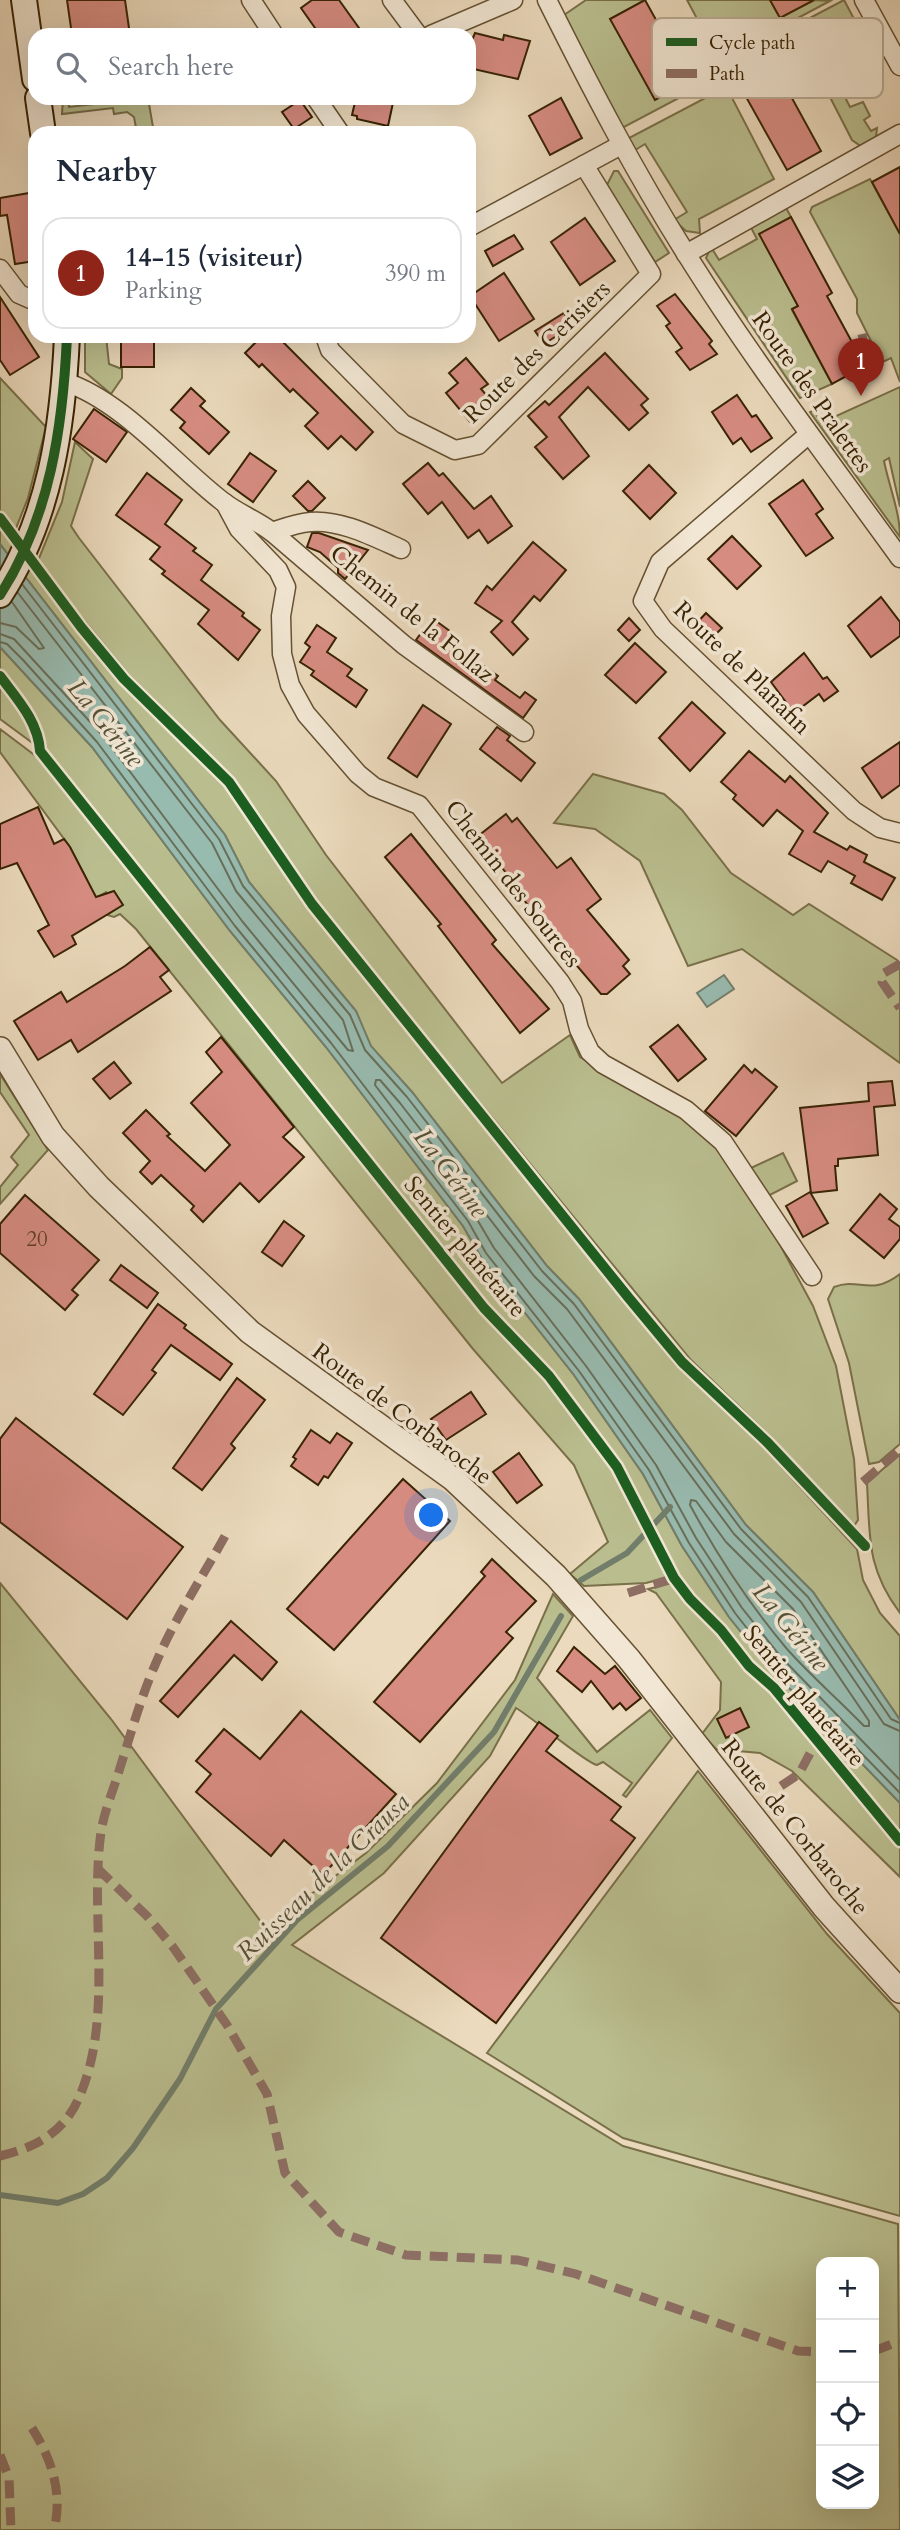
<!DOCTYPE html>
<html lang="en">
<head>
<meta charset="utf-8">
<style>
	:root { --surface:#fff; --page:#f6f6f7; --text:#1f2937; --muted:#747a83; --line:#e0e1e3; --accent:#8f2418 }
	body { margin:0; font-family:Cardo,serif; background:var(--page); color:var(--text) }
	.controls { position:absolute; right:21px; bottom:21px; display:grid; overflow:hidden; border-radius:14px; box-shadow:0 7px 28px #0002 }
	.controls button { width:63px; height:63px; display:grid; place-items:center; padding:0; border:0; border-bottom:2px solid var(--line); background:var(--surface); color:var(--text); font:35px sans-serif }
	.you { position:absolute; left:432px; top:1516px; width:24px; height:24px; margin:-18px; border:5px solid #fff; border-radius:50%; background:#1a73e8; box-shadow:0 0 0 10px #1a73e833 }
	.badge { display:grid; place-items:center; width:46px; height:46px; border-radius:50%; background:var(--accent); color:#fff; font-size:23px; font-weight:700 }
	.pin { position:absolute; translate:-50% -58px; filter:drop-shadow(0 2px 4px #0008) }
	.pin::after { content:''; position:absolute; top:37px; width:24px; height:21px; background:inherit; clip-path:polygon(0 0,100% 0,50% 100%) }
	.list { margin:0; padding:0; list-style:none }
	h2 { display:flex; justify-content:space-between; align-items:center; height:91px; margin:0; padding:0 28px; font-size:30px }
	h2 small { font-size:23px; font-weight:400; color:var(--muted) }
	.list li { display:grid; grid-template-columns:46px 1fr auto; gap:21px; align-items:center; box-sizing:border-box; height:112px; margin:0 14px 14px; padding:0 14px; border:2px solid var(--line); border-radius:21px }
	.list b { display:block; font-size:26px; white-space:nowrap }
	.list p { margin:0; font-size:23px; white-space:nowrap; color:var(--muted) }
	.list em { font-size:23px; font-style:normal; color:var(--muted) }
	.icon { flex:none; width:38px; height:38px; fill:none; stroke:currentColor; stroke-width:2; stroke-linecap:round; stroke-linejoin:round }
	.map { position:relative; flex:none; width:900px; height:2530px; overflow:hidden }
	.search { position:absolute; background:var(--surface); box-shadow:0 7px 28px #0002; left:28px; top:28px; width:448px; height:77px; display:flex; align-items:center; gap:18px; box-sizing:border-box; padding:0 24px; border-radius:21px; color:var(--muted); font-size:26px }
	.panel { position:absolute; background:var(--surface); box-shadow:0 7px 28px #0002; left:28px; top:126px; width:448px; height:217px; border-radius:21px }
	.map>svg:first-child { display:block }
</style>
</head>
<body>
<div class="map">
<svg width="900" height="2530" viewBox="0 0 900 2530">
	<rect width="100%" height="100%" fill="#ebdabd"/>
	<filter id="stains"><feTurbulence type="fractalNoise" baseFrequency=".00286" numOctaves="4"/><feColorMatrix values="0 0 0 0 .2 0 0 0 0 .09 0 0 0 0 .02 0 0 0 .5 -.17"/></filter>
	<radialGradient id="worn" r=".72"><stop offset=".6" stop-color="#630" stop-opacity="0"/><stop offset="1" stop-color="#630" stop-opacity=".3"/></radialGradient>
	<g fill="#babe8f" stroke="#797049" stroke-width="2" fill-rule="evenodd">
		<polygon points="586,0 645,0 611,19 655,100 690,81 694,90 624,127 616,126 564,15"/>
		<polygon points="687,0 770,0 780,18 814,0 830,1 779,28 796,60 789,64 794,72 800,69 802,73 787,90 775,69 730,94 774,179 699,219 700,233 686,231 674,220 687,212 645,144 632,152 626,143 629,138 732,84"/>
		<polygon points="844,0 861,32 822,52 850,107 863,102 870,116 864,120 871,131 877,128 876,137 862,147 852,140 814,66 807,73 785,31"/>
		<polygon points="63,98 69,98 69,107 148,98 154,133 137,133 134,117 127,112 114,114 113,108 62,114"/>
		<polygon points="614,171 618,171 669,253 655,262 607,185"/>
		<polygon points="870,179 900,234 900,382 891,358 874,366 868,353 875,349 857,313 857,299 810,212 812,207"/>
		<polygon points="784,204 791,217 760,234 798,306 792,310 832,384 800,398 706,258 711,247 719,260 757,239 748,222"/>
		<polygon points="85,336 106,336 109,364 122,369 122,378 111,394 85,372"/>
		<polygon points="0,378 46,427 28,498 14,533 0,510"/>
		<path d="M900,387v120l-11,-49 -5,3c5,25 16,51 16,76l-90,-125 4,-2 7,13z"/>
		<polygon points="75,442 93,459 71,526 79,538 220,720 276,781 326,855 502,1083 570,1035 580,1057 683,1117 720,1148 765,1217 813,1306 836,1366 854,1459 858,1520 854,1526 846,1522 773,1439 690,1359 315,901 234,779 129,675 37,563 62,502"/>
		<polygon points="0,527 121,682 225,786 308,907 676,1365 765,1449 857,1549 863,1580 880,1613 900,1636 900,1720 813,1592 746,1525 579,1299 547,1266 412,1092 370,1046 356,1011 249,882 225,835 0,544"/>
		<polygon points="0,647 92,747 230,931 326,1047 463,1226 481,1257 574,1375 643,1474 682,1546 729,1617 769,1667 900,1803 900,1836 780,1690 751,1663 722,1626 692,1597 675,1573 622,1468 553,1375 487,1306 45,749 36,722 0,672"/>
		<polygon points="0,682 29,723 34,744 0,719"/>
		<polygon points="0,729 41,760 481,1310 544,1376 607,1460 624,1486 669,1577 646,1583 584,1586 570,1574 608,1542 574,1465 473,1349 136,929 120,914 114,917 107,915 116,909 106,892 84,905 87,880 70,847 0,752"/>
		<polygon points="593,774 664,794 682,810 731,873 793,915 809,904 897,960 900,963 900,1063 742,949 688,966 640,861 595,829 554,823"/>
		<polygon points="0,1074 48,1150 0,1204 0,1187 18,1165 11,1157 29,1135 0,1092"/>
		<polygon points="783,1153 797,1181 768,1196 751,1168"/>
		<path d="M900,1274v170l-21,18 -10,2 -20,-101 -21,-64 6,-12c26,-10 36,10 66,-13z"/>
		<path d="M900,1454v159c-34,-45 -30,-77 -33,-130z"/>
		<path d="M0,1583l111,136 156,211 6,4 33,-36 60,-45 71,-70 78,-103 38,-86 20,22 -36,62 60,74 53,-42 22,28 -46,59 -3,-2 9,-12 -29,-21 -6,3c-10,-1 -64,-47 -81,-57l-26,48 -106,117 -92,72 331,201 275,78 2,306h-900zM821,2262h53v242h-53z"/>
		<polygon points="672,1583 717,1630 746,1668 770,1692 900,1845 900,1877 792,1771 760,1753 716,1749 702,1734 720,1710 721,1682 656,1593 648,1589"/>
		<polygon points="698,1771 827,1934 900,2013 900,2216 623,2138 487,2053"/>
	</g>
	<g fill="#98bbb0" stroke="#727e6b" stroke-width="2">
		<polygon points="0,544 225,835 249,882 356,1011 371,1046 412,1092 547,1266 579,1299 746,1525 813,1592 900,1720 900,1803 769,1667 729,1617 682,1546 643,1474 574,1375 481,1257 463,1226 326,1047 230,931 92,747 0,647"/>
		<polygon points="724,975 734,989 707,1007 697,993"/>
	</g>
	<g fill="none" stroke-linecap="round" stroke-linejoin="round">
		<g stroke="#686f5a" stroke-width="2">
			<polyline points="22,584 219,839 243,886 350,1015 365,1050 407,1097 542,1271 574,1304 741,1529 808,1597 891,1719 900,1723"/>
			<polyline points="0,623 16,627 39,649 44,648 12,602"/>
			<polyline points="0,634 14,639 104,737 242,921 348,1050 353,1051 343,1020 236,891 212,843 18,593"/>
			<polyline points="0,642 7,644 23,660 97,742 235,926 331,1043 468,1221 486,1253 579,1371 649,1470 689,1543 735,1613 774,1663 900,1793"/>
			<path d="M691,1500l5,1 30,41 67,67 76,112v5h-5c-25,-26 -53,-50 -77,-77 -37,-44 -70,-94 -97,-144z"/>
			<polyline points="900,1731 884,1724 801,1602 734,1534 567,1309 534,1276 400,1103 380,1080 376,1080 375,1085 475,1216 494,1248 586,1366 656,1465 696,1538 742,1608 781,1657 900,1780"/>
		</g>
		<g stroke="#727e6b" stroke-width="6">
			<polyline points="581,1580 627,1553 670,1507"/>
			<polyline points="0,2195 58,2203 83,2194 107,2178 133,2148 180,2079 216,2009 297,1920 388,1846 494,1732 561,1616"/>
		</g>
	</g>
	<g fill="#d78c82" stroke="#382303" stroke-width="2">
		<polygon points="67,0 125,0 130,35 72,35"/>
		<polygon points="312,0 339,0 364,35 320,35 301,8"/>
		<polygon points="645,0 690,81 655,100 610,19"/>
		<polygon points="770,0 814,0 780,18"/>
		<polygon points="475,33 503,40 504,35 530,41 518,79 469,68 469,47"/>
		<polygon points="776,69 821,151 787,170 741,88"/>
		<polygon points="356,98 394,98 388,126 357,119 357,116 352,115"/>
		<polygon points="561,98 582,138 550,155 529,116"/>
		<polygon points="300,100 312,117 294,129 282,112"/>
		<polygon points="900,167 900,234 872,182"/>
		<polygon points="35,192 35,261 15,264 7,215 0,216 0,198"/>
		<polygon points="791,217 832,293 827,296 865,366 832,384 792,309 798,306 759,234"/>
		<polygon points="585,218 615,261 580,285 551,242"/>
		<polygon points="514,235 523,249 493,266 485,251"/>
		<polygon points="504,273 534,319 499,341 470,296"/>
		<polygon points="675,294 712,341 709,344 717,354 690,370 676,352 682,348 666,326 670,323 657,306"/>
		<polygon points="0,297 39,357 10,375 0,360"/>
		<polygon points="564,313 572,326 544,344 535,331"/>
		<rect x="121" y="336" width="33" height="31"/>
		<polygon points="262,336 277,336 373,432 356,450 341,436 328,449 305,426 318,413 293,389 290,392 262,364 259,367 245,353"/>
		<polygon points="605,353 648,399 641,405 648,413 629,430 588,387 559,417 589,456 563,479 535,447 547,437 528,416 545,401 549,405"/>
		<polygon points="466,358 488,384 481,389 494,404 471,423 446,393 458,383 449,373"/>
		<polygon points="191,388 205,401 200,406 229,432 209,454 180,428 185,422 171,410"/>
		<polygon points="737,395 752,417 756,415 772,438 751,452 741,438 733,444 712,412"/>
		<polygon points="94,409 127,432 106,462 73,439"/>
		<polygon points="250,453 276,471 253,502 228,484"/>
		<polygon points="428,463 439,476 443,473 474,509 491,496 512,526 488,543 479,530 468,538 442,502 428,514 403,484"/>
		<polygon points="649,465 676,493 650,519 623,491"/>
		<polygon points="147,473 182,500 165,524 196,548 193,551 212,565 201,580 244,613 242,616 260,630 238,660 198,624 209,610 162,574 165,571 150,559 160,547 116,515"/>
		<polygon points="803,480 823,509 816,514 833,538 806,556 769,504"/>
		<polygon points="308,481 325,498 312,511 308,511 293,496"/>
		<polygon points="312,533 319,533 368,550 345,579 338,573 338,568 320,552 307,547"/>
		<polygon points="732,536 761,566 737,589 708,559"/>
		<polygon points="533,542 566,570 540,601 534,596 512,622 528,639 513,655 491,632 502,621 475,603 487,586 492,590"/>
		<polygon points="881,597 900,622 900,636 871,657 848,626"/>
		<polygon points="706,613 722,628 709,641 694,626"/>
		<polygon points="432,618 458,637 453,644 498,676 495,680 520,698 525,692 536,700 523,718 416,640"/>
		<polygon points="629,618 640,630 629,641 618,630"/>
		<polygon points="317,625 336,638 327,652 352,669 347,676 367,690 356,707 311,675 314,671 300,662 310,647 305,643"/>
		<polygon points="635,643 666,672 636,703 605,675"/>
		<polygon points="804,653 823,679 827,677 838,691 824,701 819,694 794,713 771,682"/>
		<polygon points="692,702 725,733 690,771 659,738"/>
		<polygon points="423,705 451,724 417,777 388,758"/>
		<polygon points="497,727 510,736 507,740 535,763 521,781 480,749"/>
		<polygon points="900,742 900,785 882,798 862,768"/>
		<polygon points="749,751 785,782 790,776 828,813 814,832 847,850 850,846 867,855 864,862 895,878 882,900 851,883 855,876 828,861 821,872 789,854 803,831 777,810 763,826 733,799 736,795 721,782"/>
		<polygon points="38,807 54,844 64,839 70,847 96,897 114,891 123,905 72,936 76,944 54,957 38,931 49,925 17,863 0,869 0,824"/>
		<polygon points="506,814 512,822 517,818 557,868 571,858 601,899 587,910 629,960 623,966 630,974 607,994 601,994 542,925 522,897 524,895 477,837"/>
		<polygon points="411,834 496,940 492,944 549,1009 520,1033 438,926 441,924 385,857"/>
		<polygon points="150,947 169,970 160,977 171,991 78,1052 71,1040 38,1060 14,1021 61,992 67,1002 125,966"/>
		<polygon points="678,1025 706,1059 678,1081 650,1047"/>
		<polygon points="221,1037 294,1127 283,1137 304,1157 259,1202 240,1183 203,1222 191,1210 194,1206 161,1175 152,1184 140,1172 150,1161 123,1133 146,1110 170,1134 167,1136 205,1171 230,1145 191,1103 222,1072 206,1052"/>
		<polygon points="114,1062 131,1083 110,1099 93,1079"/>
		<polygon points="744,1065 752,1073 755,1069 777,1087 736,1136 705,1111"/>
		<polygon points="892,1081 895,1105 874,1107 878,1155 838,1159 838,1166 835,1166 837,1190 811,1193 800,1108 869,1101 868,1083"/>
		<polygon points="810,1192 828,1223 803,1237 786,1206"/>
		<polygon points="880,1194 897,1209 889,1219 900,1227 900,1239 884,1258 850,1230"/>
		<polygon points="25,1195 99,1260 72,1290 78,1295 65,1310 0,1253 0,1224"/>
		<polygon points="284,1221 304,1236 282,1266 262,1252"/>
		<polygon points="121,1265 158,1293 147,1308 110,1280"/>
		<polygon points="158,1304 186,1325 184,1328 232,1364 220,1380 171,1345 152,1370 156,1373 123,1415 94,1394"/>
		<polygon points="237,1378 265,1400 231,1444 235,1448 202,1490 173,1468"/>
		<polygon points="471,1392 486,1414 446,1440 431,1419"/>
		<polygon points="16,1418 183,1547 127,1619 0,1522 0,1439"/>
		<polygon points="311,1430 330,1443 337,1433 352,1443 328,1478 324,1476 318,1485 291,1466 296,1459 293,1457"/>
		<polygon points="519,1453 542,1485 517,1503 493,1472"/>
		<polygon points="403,1479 450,1521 334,1650 287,1609"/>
		<polygon points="492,1559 536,1601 506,1632 513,1638 420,1742 374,1702 485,1576 481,1572"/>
		<polygon points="231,1621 277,1662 262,1680 234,1655 178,1717 160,1701"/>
		<polygon points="574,1647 605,1674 615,1666 641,1698 626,1710 620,1703 613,1709 591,1681 582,1692 557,1671"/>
		<polygon points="740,1708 749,1727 726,1738 717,1719"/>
		<polygon points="301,1711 396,1794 323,1875 284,1840 271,1856 196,1792 211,1774 196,1761 224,1729 260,1759"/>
		<polygon points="539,1722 558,1736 546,1751 621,1807 611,1820 635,1838 496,2023 381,1938"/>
	</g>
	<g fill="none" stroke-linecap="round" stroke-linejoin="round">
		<defs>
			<g id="minor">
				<polyline points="251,0 274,35"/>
				<polyline points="392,0 418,35"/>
				<path d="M547,0c43,86 87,171 138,252 66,106 142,205 215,306"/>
				<polyline points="864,0 900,66"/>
				<polyline points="431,35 513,0"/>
				<polyline points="316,98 340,133"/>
				<polyline points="469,227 621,145"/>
				<polyline points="686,254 900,134"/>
				<polyline points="0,269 19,294 35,301"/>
				<polyline points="325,336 330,350 403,424 455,450 478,445 651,274 584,165"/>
				<path d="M65,382c58,19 109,82 157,119 15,12 34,19 50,31l132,113 120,87"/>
				<polyline points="809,434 660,562 643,601 663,629 854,811 880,828 900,833"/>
				<polyline points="225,503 239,529 278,570 286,587 281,616 282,654 290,685 306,714 358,774 374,787 419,805 560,982 572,1001 579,1029 590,1052 603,1064 686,1110 723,1142 812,1276"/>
				<path d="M272,532c12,-4 25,-9 38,-10 30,-3 64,15 91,27"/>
			</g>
			<polyline id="tertiary" points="0,1049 53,1136 99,1187 250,1332 453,1479 556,1576 629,1659 824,1907 900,1991"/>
			<g id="secondary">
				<polyline points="24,0 35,79"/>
				<polyline points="38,98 43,133"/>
				<path d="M0,595c50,-77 63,-169 67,-259"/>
			</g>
		</defs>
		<use href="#minor" stroke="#655132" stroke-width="21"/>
		<use href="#tertiary" stroke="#655132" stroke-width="26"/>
		<use href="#secondary" stroke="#382303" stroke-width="28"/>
		<use href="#minor" stroke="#f2e7d4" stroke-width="18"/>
		<use href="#tertiary" stroke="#f2e7d4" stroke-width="23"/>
		<use href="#secondary" stroke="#f2e7d4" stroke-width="24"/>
		<g stroke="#8d6e63" stroke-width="9" stroke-dasharray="18 9" stroke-linecap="butt">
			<polyline points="862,334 866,353"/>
			<polyline points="868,358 876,373"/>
			<polyline points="900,964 884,973 882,982 900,1008"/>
			<polyline points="863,1482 900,1450"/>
			<polyline points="628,1593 674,1578"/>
			<polyline points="781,1786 799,1774 816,1742"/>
			<polyline points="97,1868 147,1916 173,1947 227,2025 267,2094 285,2173 339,2232 406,2255 518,2260 576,2274 798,2351 821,2352"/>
			<path d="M0,2156c34,-8 63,-23 78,-56 37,-82 11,-181 23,-268 3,-20 12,-41 18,-61 12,-38 23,-78 40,-115 18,-41 44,-80 66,-120"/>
			<polyline points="874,2351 900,2341"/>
			<path d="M32,2428c20,32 31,65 22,102"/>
			<polyline points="0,2455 9,2478 11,2530"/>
		</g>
		<defs>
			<g id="cycleway">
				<polyline points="0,518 81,627 124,679 229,782 312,904 628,1297 682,1362 768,1443 865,1546"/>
				<path d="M0,595c50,-77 63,-169 67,-259"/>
				<path d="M0,676c17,23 38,45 40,75l444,557 65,68 68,91 57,111 16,21 31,31 28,36 25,22 126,153"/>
			</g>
		</defs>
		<use href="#cycleway" stroke="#f2e7d4" stroke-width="15"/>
		<use href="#cycleway" stroke="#1b5e20" stroke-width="10"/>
	</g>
	<g text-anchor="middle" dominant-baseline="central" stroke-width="7" stroke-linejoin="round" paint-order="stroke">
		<g font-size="21" fill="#603d23">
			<text x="37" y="1239">20</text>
		</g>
		<g font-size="24" fill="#382303" stroke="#f2e7d4">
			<text transform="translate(537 352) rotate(-44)">Route des Cerisiers</text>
			<text transform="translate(812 392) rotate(55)">Route des Pralettes</text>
			<text transform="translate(412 614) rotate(39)">Chemin de la Follaz</text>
			<text transform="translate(742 668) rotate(44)">Route de Planafin</text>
			<text transform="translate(513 884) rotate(52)">Chemin des Sources</text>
			<text transform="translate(465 1247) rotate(50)">Sentier planétaire</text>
			<text transform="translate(402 1414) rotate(37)">Route de Corbaroche</text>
			<text transform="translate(804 1696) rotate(50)">Sentier planétaire</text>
			<text transform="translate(795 1827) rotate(51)">Route de Corbaroche</text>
		</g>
		<g font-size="26" font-style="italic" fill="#555137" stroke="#f2e7d4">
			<text transform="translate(106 723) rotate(51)">La Gérine</text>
			<text transform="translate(451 1173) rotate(53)">La Gérine</text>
			<text transform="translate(791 1627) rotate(51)">La Gérine</text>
			<text transform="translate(323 1877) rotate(-44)">Ruisseau de la Crausa</text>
		</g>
	</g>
	<rect x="652" y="18" width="231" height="80" rx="10" fill="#f2e7d4" stroke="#baac95" stroke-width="2"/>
	<rect x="666" y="38" width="31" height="8" fill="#1b5e20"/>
	<rect x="666" y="69" width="31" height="9" fill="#8d6e63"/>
	<g font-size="19" fill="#382303">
		<text x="709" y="49">Cycle path</text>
		<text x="709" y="80">Path</text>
	</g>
	<rect width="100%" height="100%" filter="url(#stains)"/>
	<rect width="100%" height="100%" fill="url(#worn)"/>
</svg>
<div class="controls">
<button>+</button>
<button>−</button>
<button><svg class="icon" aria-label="locate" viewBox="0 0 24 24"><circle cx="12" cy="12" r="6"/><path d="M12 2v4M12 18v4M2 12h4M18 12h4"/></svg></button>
<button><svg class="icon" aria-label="layers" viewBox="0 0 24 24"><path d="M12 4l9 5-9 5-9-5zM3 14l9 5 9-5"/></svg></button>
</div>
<div class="you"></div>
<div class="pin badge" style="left:861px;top:396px">1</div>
<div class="search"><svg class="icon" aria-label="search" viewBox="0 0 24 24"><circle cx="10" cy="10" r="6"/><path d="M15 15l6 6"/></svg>Search here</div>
<section class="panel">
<h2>Nearby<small></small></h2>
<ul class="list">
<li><span class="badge">1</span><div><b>14-15 (visiteur)</b><p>Parking</p></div><em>390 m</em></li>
</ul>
</section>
</div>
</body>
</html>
